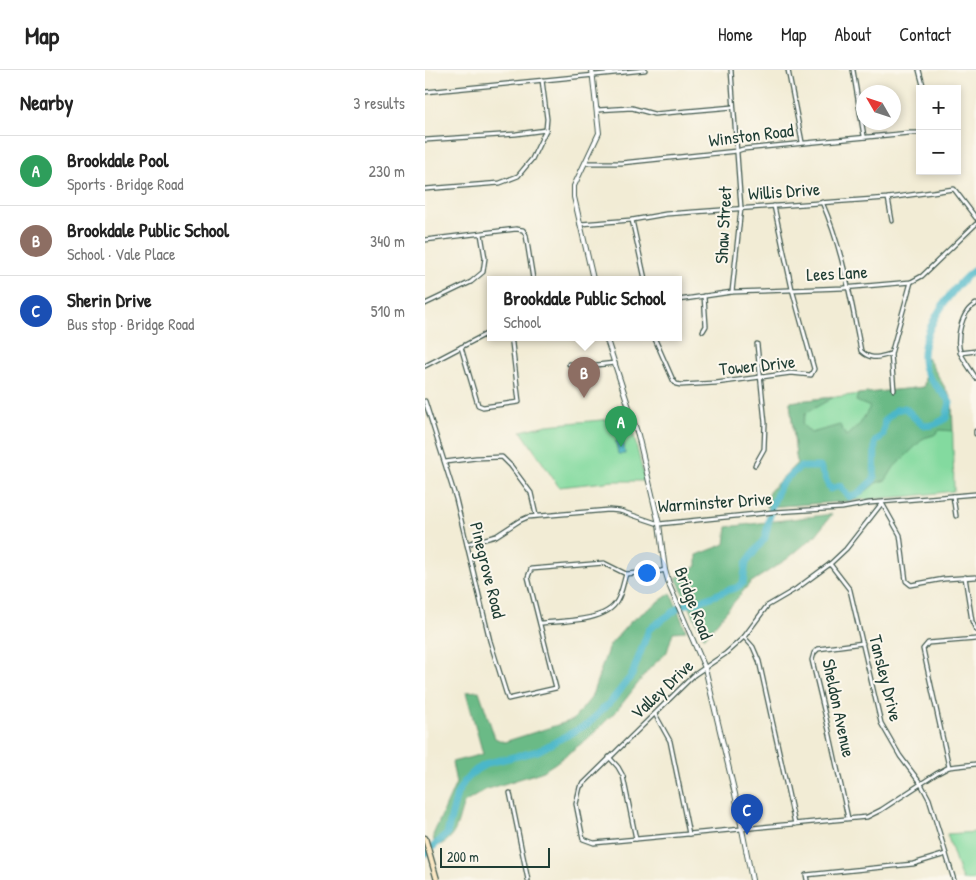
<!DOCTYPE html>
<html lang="en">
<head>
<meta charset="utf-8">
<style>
	:root { --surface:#fff; --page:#f6f6f6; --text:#222; --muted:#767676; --line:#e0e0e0; --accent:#7c3aed }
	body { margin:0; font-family:"Patrick Hand",sans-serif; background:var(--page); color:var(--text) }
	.controls { position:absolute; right:15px; top:15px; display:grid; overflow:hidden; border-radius:0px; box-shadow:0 2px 8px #0003 }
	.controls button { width:45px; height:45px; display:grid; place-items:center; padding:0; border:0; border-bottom:1px solid var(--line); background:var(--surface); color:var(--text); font:25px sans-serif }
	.compass { position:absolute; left:431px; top:15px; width:45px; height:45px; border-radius:50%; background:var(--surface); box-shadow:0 2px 8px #0003; rotate:309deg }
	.scale { position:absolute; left:15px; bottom:12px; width:110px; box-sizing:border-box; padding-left:5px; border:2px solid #1f3d34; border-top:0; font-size:14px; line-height:18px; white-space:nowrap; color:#1f3d34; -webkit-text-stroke:4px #fbf7ec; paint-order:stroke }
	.you { position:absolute; left:221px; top:502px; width:18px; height:18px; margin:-12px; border:4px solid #fff; border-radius:50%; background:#1a73e8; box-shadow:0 0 0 8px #1a73e833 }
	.badge { display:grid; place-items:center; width:32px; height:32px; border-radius:50%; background:var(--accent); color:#fff; font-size:16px; font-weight:700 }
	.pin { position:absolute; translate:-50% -41px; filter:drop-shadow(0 1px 2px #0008) }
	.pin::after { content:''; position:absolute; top:26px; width:18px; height:15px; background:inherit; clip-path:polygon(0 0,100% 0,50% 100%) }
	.popup { position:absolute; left:62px; top:206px; width:195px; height:65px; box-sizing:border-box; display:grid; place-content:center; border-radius:0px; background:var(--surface); filter:drop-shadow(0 1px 4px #0005); font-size:16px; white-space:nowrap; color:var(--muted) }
	.popup b { font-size:19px; color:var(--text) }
	.popup::after { content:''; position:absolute; left:50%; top:100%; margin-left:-10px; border:10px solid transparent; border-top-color:var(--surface) }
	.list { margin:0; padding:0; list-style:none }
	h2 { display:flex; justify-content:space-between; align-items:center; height:65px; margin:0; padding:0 20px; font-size:21px }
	h2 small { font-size:16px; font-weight:400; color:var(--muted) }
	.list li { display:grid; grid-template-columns:32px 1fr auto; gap:15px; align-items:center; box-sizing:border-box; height:70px; padding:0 20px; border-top:1px solid var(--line) }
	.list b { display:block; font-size:19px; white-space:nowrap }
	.list p { margin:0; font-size:16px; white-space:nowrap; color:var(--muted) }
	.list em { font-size:16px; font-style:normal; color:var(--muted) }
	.map { position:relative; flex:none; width:551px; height:810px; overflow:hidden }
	header { display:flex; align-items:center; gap:30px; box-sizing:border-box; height:70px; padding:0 25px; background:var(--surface); border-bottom:1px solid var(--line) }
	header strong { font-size:24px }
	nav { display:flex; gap:28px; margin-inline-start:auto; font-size:18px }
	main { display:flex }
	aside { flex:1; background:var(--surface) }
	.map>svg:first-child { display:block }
</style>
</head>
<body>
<header>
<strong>Map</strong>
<nav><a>Home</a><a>Map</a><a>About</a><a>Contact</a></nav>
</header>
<main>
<aside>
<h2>Nearby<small>3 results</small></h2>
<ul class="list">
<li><span class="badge" style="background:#2e9e5b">A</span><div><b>Brookdale Pool</b><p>Sports · Bridge Road</p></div><em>230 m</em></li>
<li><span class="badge" style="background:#8d6e63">B</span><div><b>Brookdale Public School</b><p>School · Vale Place</p></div><em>340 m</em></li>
<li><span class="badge" style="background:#1a4fb4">C</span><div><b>Sherin Drive</b><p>Bus stop · Bridge Road</p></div><em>510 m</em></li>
</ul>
</aside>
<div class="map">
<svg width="551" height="810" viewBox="0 0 551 810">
	<rect width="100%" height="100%" fill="#fbf7ec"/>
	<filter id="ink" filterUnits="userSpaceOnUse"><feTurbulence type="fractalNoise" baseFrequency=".02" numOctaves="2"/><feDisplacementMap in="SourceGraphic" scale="10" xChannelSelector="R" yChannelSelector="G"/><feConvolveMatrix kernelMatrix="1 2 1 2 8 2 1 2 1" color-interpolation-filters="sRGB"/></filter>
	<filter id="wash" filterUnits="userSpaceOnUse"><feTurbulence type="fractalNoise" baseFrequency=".0096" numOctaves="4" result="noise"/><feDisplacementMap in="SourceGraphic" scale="20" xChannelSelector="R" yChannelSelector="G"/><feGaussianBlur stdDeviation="1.12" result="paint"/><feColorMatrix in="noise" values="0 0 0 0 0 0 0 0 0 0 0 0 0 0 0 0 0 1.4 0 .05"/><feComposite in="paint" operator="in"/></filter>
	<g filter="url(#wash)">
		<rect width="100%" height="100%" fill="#f2ecd5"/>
		<g fill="#83da9f" stroke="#518c6a">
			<polygon points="502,287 527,330 529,421 487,426 341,437 344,422 372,393 365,332 499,317"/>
			<polygon points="187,349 188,359 207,358 220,411 189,411 134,417 96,361 122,355"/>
			<polygon points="551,762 551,810 537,810 522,764"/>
		</g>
		<g fill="#6aba86" stroke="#447c5d">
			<polygon points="502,287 527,330 528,361 515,360 509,365 499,368 469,397 461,410 451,413 429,431 341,437 344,422 372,393 365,332 409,327 381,343 377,354 386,363 415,355 421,366 435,354 445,337 431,331 433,324 499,317"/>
			<polygon points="407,444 391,465 362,489 325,513 279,568 251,508 272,496 272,485 300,474 302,457"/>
			<path d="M246,523l15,38 -13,1 -6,20 -17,16 -32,41 -28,28 -36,27 -13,8 -56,18 -21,13c-8,21 -6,36 -29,44l-2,-12 23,-52 -4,-21 31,-8 -17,-62 13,-1 16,47 9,4 69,-22 18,-22 18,-52 22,-25z"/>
		</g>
		<polygon fill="#4cb7c9" stroke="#367a7e" points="198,370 200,384 193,384 191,371"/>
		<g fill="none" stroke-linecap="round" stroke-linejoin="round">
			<path stroke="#4cb7c9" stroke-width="7" d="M0,784l22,-20 10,-40 7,-12 12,-12 12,-7 50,-12 50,-27 24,-24 20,-25 17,-46 34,-24 18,-4 27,-11 8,-2 7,-5 3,-20 19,-25 7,-32 8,-20 9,-10 11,-9h20l10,22 10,-3 9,11 8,-2 17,-16 1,-37 8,-7 2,-15 11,-10 9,-2c17,16 19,25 41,10l4,-16c-6,-9 -21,-22 -24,-30 -14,-31 26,-87 50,-103"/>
		</g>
	</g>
	<g filter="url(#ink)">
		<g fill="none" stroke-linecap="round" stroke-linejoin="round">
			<defs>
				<g id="minor">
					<polyline points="306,0 316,138 307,222"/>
					<polyline points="363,0 377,72"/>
					<polyline points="428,0 439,66"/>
					<polyline points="494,0 499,19"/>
					<polyline points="0,22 220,0"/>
					<polyline points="172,40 207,38 229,44 308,37"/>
					<polyline points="0,70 91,64 121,60"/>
					<polyline points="161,93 196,93 312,81 318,79 484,63 495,63"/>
					<polyline points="0,119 75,113 93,106 107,89 121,60 122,49 117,10"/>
					<polyline points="463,128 467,151"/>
					<path d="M397,132c21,48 29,98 39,149 11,10 17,6 30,3"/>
					<polyline points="207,150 220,209"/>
					<polyline points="155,154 207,150 241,144 463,128 529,119 551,148"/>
					<polyline points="0,170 91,159 98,160 101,165 108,209"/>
					<polyline points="253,230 307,222 418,218 486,212 497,206 551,154"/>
					<polyline points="0,234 46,212 58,202 60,188 56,164"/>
					<path d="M551,234c-15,7 -21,36 -15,50 4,8 10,16 15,24"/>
					<polyline points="278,261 281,256 279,226"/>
					<polyline points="229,267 248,310 251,314 256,315 291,313 366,303 386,305 389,299 367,219 349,136"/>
					<polyline points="36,277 53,335 58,337 94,332 87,273 85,267"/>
					<polyline points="535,283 551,281"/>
					<polyline points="144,294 162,296 190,293"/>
					<polyline points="0,296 65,262"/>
					<polyline points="469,320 466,284 486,212"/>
					<polyline points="0,331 31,429 65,571 83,629 131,618 103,507 106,499 179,493 201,504 236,501 240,500"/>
					<polyline points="551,361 551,364"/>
					<polyline points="20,392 51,388 77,387 86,396 106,423 111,445"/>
					<polyline points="330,395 339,379 340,353 332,274"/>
					<polyline points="528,426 531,446"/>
					<polyline points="457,433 421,479 405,494 371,519 342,536 319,567 300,584 269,605 155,717 151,734 158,769 169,773 442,747 456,740 511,704 524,697 551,694"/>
					<polyline points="457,433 475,465 481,511 486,515 519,509 551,507"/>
					<polyline points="42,474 71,466 94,451 103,447 184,440 195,441 234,454 349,442 417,438 444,433 551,424"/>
					<polyline points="405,494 425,520 456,653 475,686 496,714 504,729 529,810"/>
					<polyline points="540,507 547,551 551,560"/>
					<path d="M115,553c22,-2 66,-1 77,-22 5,-8 6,-18 9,-27"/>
					<polyline points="319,567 328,577 334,591 370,754"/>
					<polyline points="230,644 245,671 264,764"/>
					<polyline points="184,687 193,697 198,706 211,769"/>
					<polyline points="524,697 498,579 503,573 551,569"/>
					<polyline points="85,723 103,810"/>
					<polyline points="423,748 405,665 387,590 389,583 393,579 438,573"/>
					<polyline points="382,810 381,805 488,794 521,784"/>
				</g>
				<g id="tertiary">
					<polyline points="167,0 174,63 149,116 149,127 168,209"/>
					<polyline points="181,267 213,365 234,454 240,500 245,517 280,598 310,724 327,810"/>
				</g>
				<polyline id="secondary" points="0,768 12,810"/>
			</defs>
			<use href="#minor" stroke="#3f574c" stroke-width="5.5"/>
			<use href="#tertiary" stroke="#3f574c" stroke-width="6"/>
			<use href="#secondary" stroke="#3f574c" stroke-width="7"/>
			<use href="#minor" stroke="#fff" stroke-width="3"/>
			<use href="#tertiary" stroke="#fff" stroke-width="4"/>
			<use href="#secondary" stroke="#fae7c3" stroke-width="4.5"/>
		</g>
	</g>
	<g text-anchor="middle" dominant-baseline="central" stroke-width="4" stroke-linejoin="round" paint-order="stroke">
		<g font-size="18" fill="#1f3d34" stroke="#fbf7ec">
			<text transform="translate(326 65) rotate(-7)">Winston Road</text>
			<text transform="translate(359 121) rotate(-4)">Willis Drive</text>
			<text transform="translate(298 155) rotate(-87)">Shaw Street</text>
			<text transform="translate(412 203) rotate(-3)">Lees Lane</text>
			<text transform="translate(332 295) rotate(-6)">Tower Drive</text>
			<text transform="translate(290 432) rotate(-4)">Warminster Drive</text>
			<text transform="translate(63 500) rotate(76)">Pinegrove Road</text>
			<text transform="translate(269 533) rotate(69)">Bridge Road</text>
			<text transform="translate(461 608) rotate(76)">Tansley Drive</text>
			<text transform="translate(237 619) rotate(-43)">Valley Drive</text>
			<text transform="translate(414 638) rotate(78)">Sheldon Avenue</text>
		</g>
	</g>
</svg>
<div class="controls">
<button>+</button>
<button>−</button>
</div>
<svg class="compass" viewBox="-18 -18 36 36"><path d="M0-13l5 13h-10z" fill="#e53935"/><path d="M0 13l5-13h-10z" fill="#767676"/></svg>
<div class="scale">200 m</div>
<div class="you"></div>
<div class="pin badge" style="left:196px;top:377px;background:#2e9e5b">A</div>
<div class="pin badge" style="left:159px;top:328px;background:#8d6e63">B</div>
<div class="popup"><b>Brookdale Public School</b>School</div>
<div class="pin badge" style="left:322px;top:765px;background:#1a4fb4">C</div>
</div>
</main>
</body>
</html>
